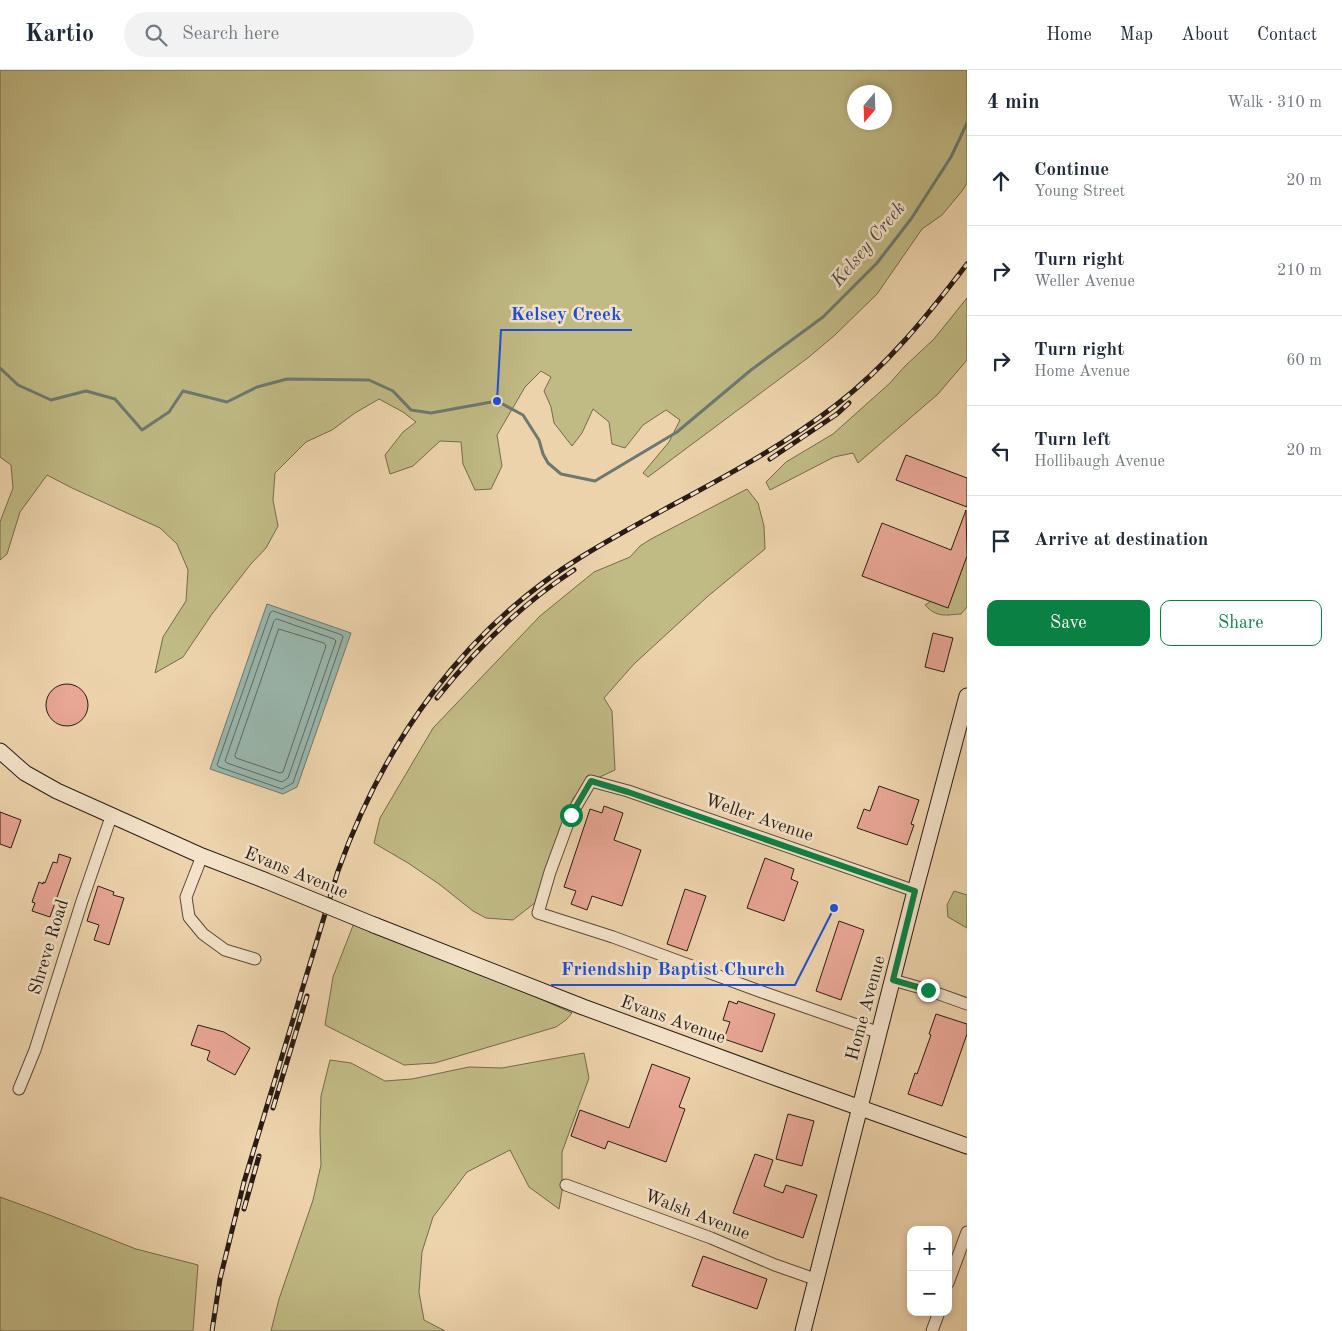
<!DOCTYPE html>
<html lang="en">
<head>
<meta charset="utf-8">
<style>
	:root { --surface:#fff; --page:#f2f2f3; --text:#1f2937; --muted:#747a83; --line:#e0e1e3; --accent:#0b8043 }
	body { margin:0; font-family:"Old Standard TT",serif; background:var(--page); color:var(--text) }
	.controls { position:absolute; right:15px; bottom:15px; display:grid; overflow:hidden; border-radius:10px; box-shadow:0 2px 8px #0003 }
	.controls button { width:45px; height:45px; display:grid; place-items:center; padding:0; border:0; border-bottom:1px solid var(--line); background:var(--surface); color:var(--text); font:25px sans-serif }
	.compass { position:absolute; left:847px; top:15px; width:45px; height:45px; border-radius:50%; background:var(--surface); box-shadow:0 2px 8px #0003; rotate:199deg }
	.stop { position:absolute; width:15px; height:15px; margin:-11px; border:4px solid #0b8043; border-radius:50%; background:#fff }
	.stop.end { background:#0b8043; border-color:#fff; box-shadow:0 1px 5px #0008 }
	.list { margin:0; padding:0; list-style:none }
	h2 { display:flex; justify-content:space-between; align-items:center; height:65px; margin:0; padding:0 20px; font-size:21px }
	h2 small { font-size:16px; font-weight:400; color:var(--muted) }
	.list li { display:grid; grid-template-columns:32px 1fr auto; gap:15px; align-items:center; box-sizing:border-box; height:90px; padding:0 20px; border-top:1px solid var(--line) }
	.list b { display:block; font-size:19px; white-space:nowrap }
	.list p { margin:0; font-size:16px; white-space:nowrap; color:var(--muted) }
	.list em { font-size:16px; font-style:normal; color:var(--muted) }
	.actions { display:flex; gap:10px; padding:15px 20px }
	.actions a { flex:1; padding:11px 0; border:1px solid var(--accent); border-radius:10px; text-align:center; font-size:18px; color:var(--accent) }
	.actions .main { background:var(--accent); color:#fff }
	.icon { flex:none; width:28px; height:28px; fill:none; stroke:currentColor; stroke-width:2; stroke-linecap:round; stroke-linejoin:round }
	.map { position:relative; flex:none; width:967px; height:1261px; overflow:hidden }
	header { display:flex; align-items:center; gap:30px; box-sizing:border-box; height:70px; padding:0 25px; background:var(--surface); border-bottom:1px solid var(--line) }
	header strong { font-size:24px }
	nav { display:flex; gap:28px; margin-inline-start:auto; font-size:18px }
	.search { width:350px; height:45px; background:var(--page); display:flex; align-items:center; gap:12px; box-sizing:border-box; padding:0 18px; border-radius:28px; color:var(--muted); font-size:19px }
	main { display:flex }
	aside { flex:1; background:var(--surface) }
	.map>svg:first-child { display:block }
</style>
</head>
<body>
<header>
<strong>Kartio</strong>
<div class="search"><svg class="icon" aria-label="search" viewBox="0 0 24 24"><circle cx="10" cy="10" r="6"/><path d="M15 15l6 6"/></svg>Search here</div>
<nav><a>Home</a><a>Map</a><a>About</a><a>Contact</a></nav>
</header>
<main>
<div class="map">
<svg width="967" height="1261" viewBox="0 0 967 1261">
	<rect width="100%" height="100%" fill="#edd3ac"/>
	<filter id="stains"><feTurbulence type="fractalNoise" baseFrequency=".004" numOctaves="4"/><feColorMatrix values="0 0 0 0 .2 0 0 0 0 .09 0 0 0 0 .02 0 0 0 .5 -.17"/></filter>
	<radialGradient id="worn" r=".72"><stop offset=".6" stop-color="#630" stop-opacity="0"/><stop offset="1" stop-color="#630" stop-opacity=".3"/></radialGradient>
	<g fill="#c0ba84" stroke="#746a4c" fill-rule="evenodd">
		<path d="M0,0h967v113l-5,8 -20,24 -20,14 -45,65 -42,41 -26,22 -161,120 -5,-4 26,-31 11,-22 -14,-10 -23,15 -18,23 -13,-4 -3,-22 -16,-13 -11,24 -10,13 -18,-23 -3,-16 -7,-16 7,-14 -10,-6 -16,16 -28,48 5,31 -11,23 -16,1 -12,-26 -2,-22 -21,-1 -27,25 -23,8 -5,-19 18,-23 13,-10 -13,-10 -24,-13 -24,14 -23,17 -26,12 -31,31 -2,27 5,26 -12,22 -16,17 -38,49 -29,43 -28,16 8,-36 23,-36 2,-31 -11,-26 -17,-16 -88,-40 -25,-13 -27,37 -13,42 -7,6v-38l13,-34 -2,-23 -11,-8zM854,22h30v30h-30z"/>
		<polygon points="967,228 967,290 938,324 858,393 853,383 834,387 770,420 766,412 786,392 833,364 890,313 905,296 934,269"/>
		<polygon points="747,419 758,433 764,456 765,479 707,527 634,594 604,628 612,641 615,700 591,711 574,727 555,772 545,807 541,828 513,850 486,848 473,841 439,814 408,793 374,773 380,748 433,658 540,546 594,502 630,487 640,476 651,469"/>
		<path d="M967,481v56l-6,7c-16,1 -24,4 -36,-9l16,-10z"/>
		<polygon points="954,821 967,825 967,858 948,847 947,835"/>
		<polygon points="354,853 523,921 572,943 566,950 556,957 435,993 404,995 325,955 333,907"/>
		<polygon points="584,983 589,1008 562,1082 562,1121 559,1139 529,1117 510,1080 467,1102 433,1147 422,1182 419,1222 424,1250 445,1261 271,1261 279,1229 313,1130 321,1095 320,1061 321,1026 330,990 351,993 385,1011 412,1009 469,997 502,998"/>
		<polygon points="0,1127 52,1146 136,1179 198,1195 193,1261 0,1261"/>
	</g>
	<polygon fill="#99b7ad" stroke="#6c796f" points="267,534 351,563 297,717 283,724 210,699"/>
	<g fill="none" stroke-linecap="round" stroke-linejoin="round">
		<g stroke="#616960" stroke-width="1">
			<polygon points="273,541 342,565 343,567 293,713 282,719 219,697 217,695 270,543"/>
			<polygon points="277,549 334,569 336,571 288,708 282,712 227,693 225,691 274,551"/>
			<polygon points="279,559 324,573 326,576 283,702 280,703 236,688 235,686"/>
		</g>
		<polyline stroke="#6c796f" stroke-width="3" points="0,298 18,315 51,330 86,321 115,329 142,360 169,342 183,321 227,332 257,317 287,309 369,310 393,321 411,340 431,343 497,331 523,345 539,370 543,384 548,393 561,404 595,411 677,362 751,300 823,247 877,193 911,149 951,87 967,53"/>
	</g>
	<g fill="#e8a695" stroke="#291b13">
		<polygon points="906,385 967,408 967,437 896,410"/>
		<polygon points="966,440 967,486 948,538 862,506 882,453 951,480"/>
		<polygon points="933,563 953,568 944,602 925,597"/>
		<circle cx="67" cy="635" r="21"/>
		<polygon points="879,716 919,730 911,754 914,755 907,775 857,758 864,739 870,741"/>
		<polygon points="604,736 623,743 614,770 641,780 622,836 592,826 587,840 571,834 576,821 564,817 590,739 602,743"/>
		<polygon points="0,742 21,750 11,778 0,774"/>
		<polygon points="59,784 71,788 50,847 32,841 35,833 32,832 39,812 43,814 43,812 45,813 53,792 57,793"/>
		<polygon points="765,788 794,799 791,809 798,812 784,851 747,838"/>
		<polygon points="98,816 114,822 113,825 124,828 109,875 94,870 99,855 87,851"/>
		<polygon points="685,819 706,826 687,881 667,874"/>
		<polygon points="839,851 864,860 841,930 816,921"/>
		<polygon points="729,931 737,934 738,931 775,944 762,982 724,969 730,952 723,950"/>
		<polygon points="936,944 967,954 967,964 942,1036 908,1024 915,1003 917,1004 931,965 929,964"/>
		<polygon points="198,955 224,962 250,978 235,1005 207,990 210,981 191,975"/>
		<polygon points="652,994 690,1008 679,1037 685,1039 666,1092 608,1071 605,1079 571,1066 580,1040 629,1058"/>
		<polygon points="788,1044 814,1051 802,1096 776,1089"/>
		<polygon points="755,1084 773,1090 764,1116 783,1123 786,1115 817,1125 803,1168 733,1143"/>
		<polygon points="703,1186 767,1209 757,1239 692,1216"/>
	</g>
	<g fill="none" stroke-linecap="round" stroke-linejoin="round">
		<defs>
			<g id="street">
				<polyline points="202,786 186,827 189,847 203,864 225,880 255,889"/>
				<polyline points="893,910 928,920 967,934"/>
				<polyline points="880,963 762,922 613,867 538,843 550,802 571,745 591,711 628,721 915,821"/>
				<polyline points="19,1019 35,980 82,831 112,744"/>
				<polyline points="566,1115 711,1168 775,1195 815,1209"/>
				<polyline points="948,1213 967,1162"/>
				<polyline points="932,1261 939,1242"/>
			</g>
			<g id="secondary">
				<polyline points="0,681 25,703 57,721 202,786 264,810"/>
				<polyline points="374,855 583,937 782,1010 967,1076"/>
				<polyline points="803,1261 915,821 967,626"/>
			</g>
		</defs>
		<use href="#street" stroke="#5a4939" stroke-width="13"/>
		<use href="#secondary" stroke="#291b13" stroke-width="17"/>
		<use href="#street" stroke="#f3e2c9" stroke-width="11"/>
		<use href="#secondary" stroke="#f3e2c9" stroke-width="15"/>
		<defs>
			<g id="rail">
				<polyline points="770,389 837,344 849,333"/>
				<path d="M437,628c39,-49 85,-94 137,-128"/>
				<polyline points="273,1038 307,926"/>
				<polyline points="244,1139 259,1086"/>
				<path d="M212,1261l8,-52 24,-97 94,-311c46,-129 126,-242 243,-314 84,-52 176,-91 255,-152 51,-39 92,-90 131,-141"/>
			</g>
		</defs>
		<use href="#rail" stroke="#291b13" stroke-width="5"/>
		<use href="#rail" stroke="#f3e2c9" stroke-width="3" stroke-dasharray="9" stroke-linecap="butt"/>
		<defs>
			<polyline id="secondary-bridge" points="264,810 374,855"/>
		</defs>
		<use href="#secondary-bridge" stroke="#291b13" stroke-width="17" stroke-linecap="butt"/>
		<use href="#secondary-bridge" stroke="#f3e2c9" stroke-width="15"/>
	</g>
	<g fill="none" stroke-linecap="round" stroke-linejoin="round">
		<polyline stroke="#0b8043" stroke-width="6" points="571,745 591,711 628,722 915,821 893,910 928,920"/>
	</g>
	<g text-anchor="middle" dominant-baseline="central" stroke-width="5" stroke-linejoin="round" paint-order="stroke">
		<g font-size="18" fill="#291b13" stroke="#f3e2c9">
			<text transform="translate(759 748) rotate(19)">Weller Avenue</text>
			<text transform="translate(296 803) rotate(22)">Evans Avenue</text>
			<text transform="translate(49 877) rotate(-73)">Shreve Road</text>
			<text transform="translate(866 938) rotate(-75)">Home Avenue</text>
			<text transform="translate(673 950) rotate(20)">Evans Avenue</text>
			<text transform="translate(697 1145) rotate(21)">Walsh Avenue</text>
		</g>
		<g font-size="19" font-style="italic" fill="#4b4a41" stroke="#f3e2c9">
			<text transform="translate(869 175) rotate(-50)">Kelsey Creek</text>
		</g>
	</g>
	<path fill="none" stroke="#1d4ed8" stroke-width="2" d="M497 331L501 260H632M834 838L795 915H551"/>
	<g fill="#1d4ed8" stroke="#f3e2c9" stroke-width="2">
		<circle cx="497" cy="331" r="5"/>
		<circle cx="834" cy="838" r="5"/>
	</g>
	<g font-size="19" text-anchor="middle" font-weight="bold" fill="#1d4ed8" stroke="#f3e2c9" stroke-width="5" stroke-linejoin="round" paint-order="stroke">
		<text x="566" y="250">Kelsey Creek</text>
		<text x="673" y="905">Friendship Baptist Church</text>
	</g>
	<rect width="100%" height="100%" filter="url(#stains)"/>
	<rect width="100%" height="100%" fill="url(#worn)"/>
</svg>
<div class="controls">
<button>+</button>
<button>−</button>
</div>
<svg class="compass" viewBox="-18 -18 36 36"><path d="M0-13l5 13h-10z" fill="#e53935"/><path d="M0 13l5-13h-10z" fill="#747a83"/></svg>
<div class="stop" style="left:571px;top:745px"></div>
<div class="stop end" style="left:928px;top:920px"></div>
</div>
<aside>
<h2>4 min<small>Walk · 310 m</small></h2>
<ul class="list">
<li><svg class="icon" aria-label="ahead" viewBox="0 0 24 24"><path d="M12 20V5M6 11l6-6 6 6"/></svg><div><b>Continue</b><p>Young Street</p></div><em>20 m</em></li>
<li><svg class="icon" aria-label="right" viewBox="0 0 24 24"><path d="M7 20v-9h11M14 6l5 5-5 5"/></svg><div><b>Turn right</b><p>Weller Avenue</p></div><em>210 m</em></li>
<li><svg class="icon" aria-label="right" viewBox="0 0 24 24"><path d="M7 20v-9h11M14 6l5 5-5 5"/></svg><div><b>Turn right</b><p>Home Avenue</p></div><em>60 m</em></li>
<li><svg class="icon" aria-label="left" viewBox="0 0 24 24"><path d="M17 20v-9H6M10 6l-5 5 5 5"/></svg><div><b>Turn left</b><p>Hollibaugh Avenue</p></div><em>20 m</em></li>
<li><svg class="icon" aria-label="arrive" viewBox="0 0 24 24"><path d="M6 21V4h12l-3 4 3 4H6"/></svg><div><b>Arrive at destination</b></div></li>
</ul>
<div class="actions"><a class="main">Save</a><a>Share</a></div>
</aside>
</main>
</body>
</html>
